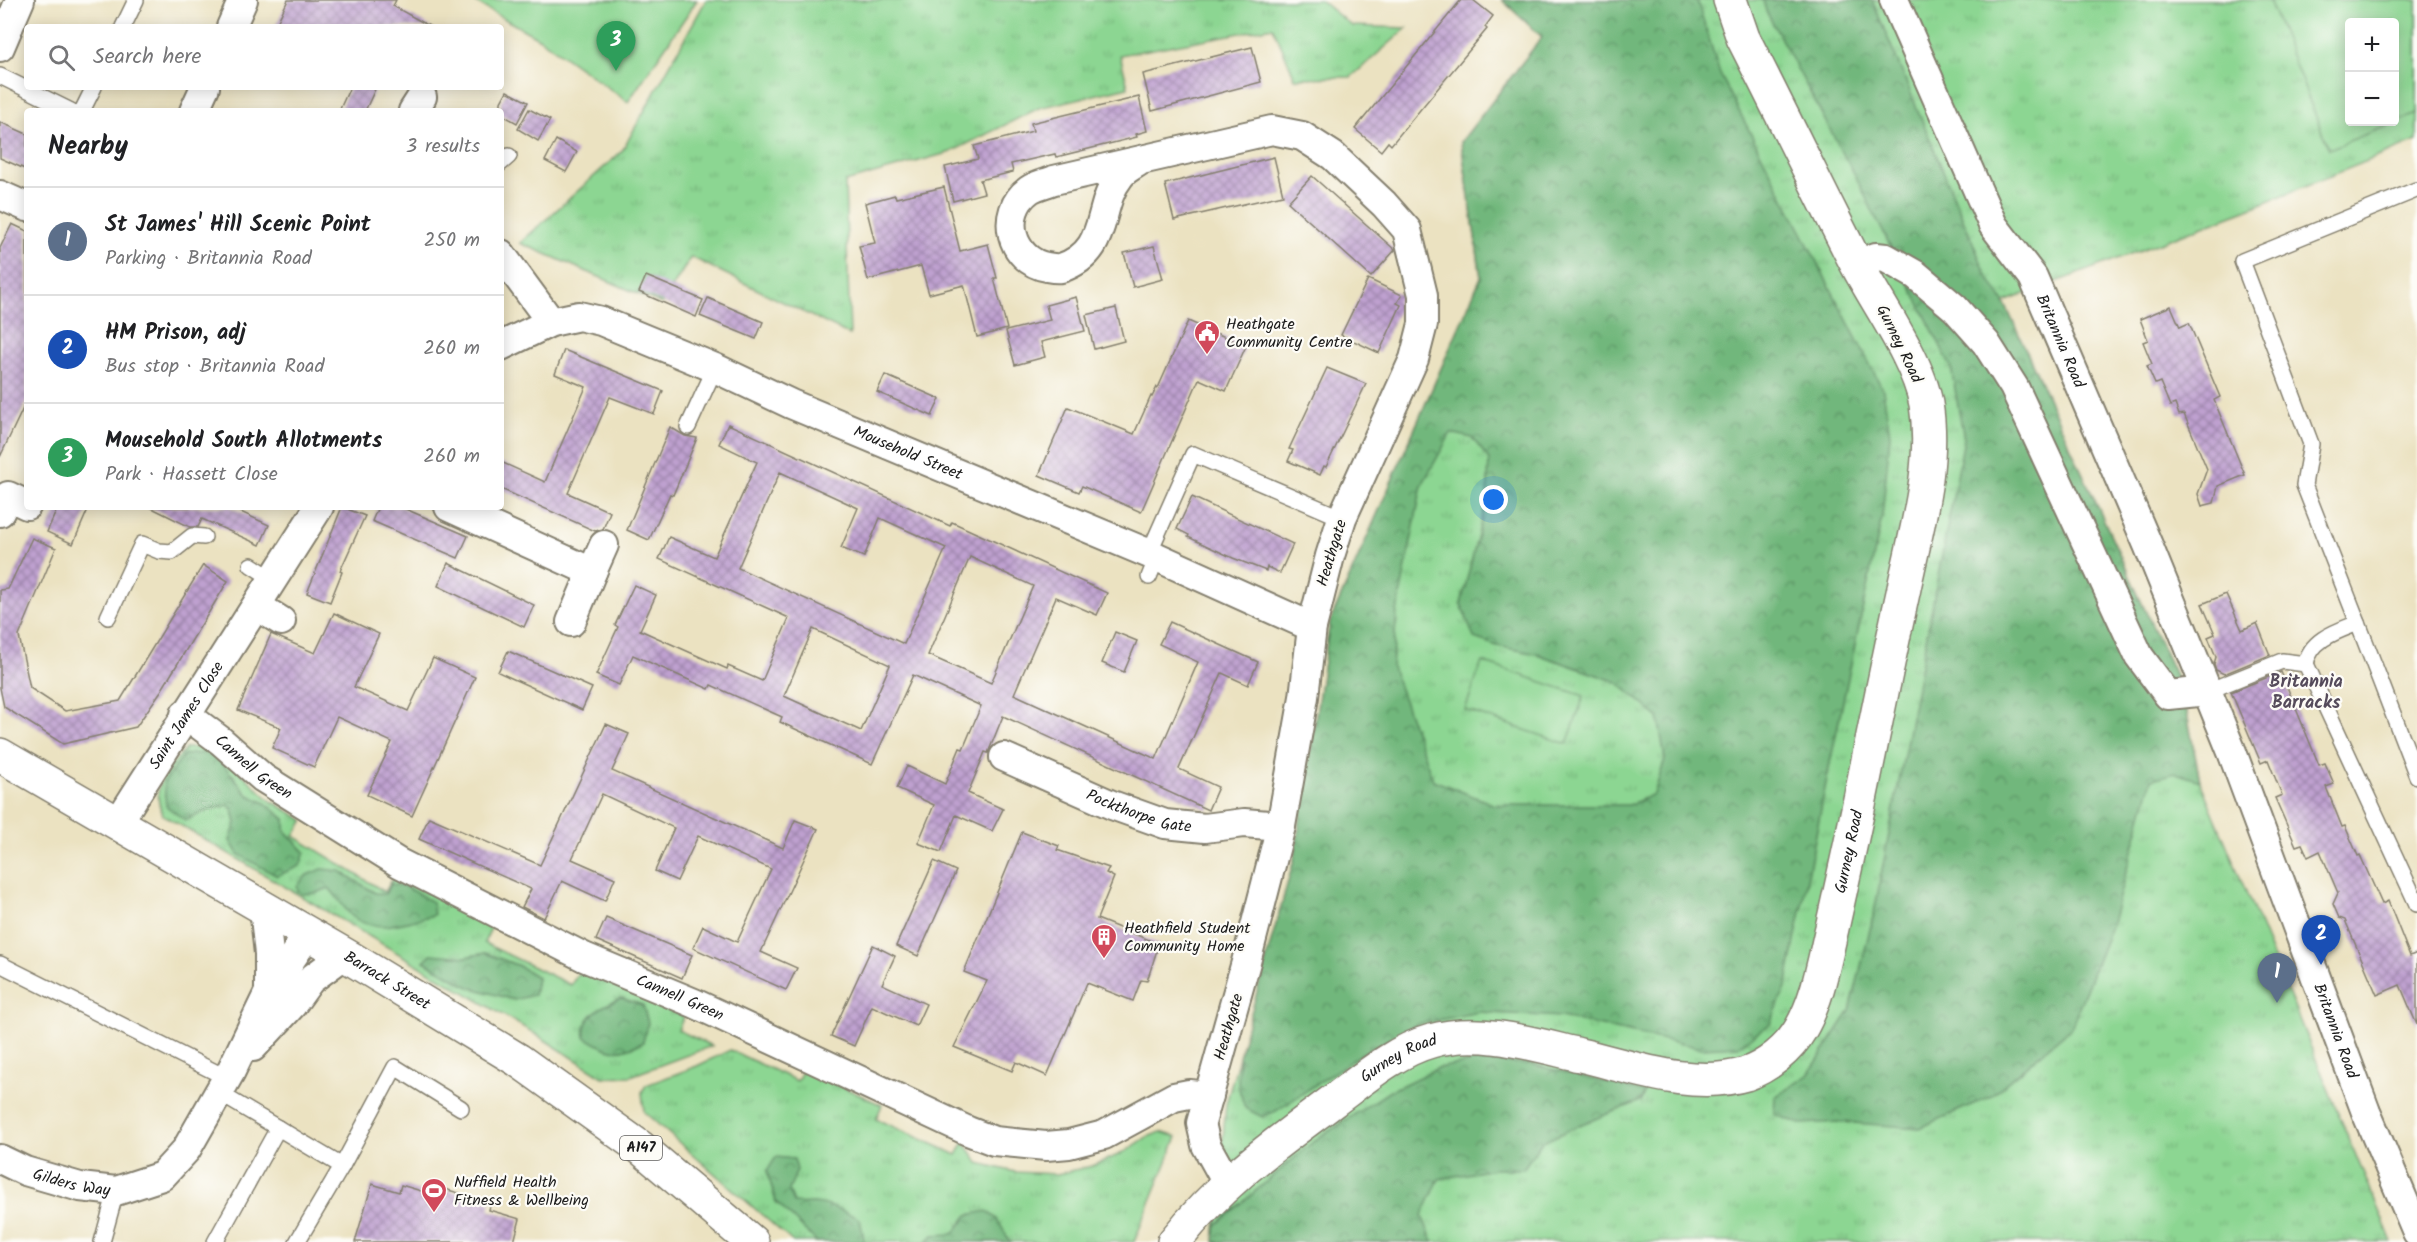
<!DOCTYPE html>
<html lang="en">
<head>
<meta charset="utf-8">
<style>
	:root { --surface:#fff; --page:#f6f6f6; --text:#202124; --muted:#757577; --line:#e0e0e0; --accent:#b45309 }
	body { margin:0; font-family:Kalam,sans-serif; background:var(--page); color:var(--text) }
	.controls { position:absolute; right:18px; top:18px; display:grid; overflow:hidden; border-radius:6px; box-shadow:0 3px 15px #0003 }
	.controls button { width:54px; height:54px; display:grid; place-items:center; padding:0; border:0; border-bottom:2px solid var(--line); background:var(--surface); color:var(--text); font:30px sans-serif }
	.you { position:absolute; left:1494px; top:500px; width:21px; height:21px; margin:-15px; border:4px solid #fff; border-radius:50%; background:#1a73e8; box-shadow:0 0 0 9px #1a73e833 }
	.badge { display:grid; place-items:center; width:39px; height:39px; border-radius:50%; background:var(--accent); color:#fff; font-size:20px; font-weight:700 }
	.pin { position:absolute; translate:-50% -50px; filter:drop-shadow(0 2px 3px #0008) }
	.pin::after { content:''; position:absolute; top:32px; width:21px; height:18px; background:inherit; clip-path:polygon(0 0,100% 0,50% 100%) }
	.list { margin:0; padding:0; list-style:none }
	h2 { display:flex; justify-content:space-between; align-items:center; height:78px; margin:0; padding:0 24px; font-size:26px }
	h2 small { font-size:20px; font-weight:400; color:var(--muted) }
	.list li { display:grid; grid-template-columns:39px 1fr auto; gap:18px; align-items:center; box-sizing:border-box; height:108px; padding:0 24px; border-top:2px solid var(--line) }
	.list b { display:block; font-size:22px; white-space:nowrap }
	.list p { margin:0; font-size:20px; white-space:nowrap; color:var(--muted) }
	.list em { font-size:20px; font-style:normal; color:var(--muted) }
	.icon { flex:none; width:33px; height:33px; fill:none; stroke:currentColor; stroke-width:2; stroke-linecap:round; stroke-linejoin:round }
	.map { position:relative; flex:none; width:2417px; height:1242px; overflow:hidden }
	.search { position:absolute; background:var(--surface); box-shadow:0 3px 15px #0003; left:24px; top:24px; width:480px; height:66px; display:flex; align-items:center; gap:15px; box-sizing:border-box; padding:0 21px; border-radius:6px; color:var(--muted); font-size:22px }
	.panel { position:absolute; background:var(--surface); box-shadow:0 3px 15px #0003; left:24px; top:108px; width:480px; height:402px; border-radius:6px }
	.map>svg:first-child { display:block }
</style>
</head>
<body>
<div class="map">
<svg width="2417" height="1242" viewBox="0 0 2417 1242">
	<defs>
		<pattern id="grass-tufts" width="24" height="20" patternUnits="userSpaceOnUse" patternTransform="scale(1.5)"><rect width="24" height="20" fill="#8cd692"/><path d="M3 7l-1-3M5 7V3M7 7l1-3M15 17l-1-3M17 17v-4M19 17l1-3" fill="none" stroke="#78b77d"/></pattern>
		<pattern id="forest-crowns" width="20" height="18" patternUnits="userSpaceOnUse" patternTransform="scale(1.5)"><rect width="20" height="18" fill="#71b77c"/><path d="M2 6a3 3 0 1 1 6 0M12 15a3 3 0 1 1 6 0" fill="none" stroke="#5c9465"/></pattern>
		<pattern id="building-cross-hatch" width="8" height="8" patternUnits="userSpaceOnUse" patternTransform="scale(1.5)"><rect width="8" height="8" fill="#bfa1d0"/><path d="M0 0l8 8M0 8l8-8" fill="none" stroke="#9a82a8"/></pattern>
	</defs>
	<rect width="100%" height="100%" fill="#fdfcf7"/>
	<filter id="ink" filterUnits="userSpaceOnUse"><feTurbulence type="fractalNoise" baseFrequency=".0167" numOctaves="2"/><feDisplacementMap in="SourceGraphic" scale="12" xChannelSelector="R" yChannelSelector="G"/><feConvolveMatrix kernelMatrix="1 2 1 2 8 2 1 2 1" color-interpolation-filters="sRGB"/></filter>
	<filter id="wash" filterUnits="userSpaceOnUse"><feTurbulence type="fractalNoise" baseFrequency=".008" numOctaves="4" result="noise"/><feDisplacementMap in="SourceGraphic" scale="24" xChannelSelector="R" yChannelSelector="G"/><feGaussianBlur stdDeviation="1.35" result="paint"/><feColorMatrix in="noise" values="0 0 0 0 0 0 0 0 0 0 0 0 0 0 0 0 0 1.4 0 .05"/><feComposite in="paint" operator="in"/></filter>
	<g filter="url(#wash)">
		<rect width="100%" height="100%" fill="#ebe2c1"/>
		<g fill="url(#grass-tufts)" stroke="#547957" stroke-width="1.5" fill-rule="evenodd">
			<polygon points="706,0 1320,0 1352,26 1407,28 1351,77 1295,78 1273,27 1120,55 1128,87 1039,108 951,152 845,182 850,335 691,257 662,304 520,243 622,151"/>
			<path d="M1502,0h915v141l-171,69 -242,92 179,391 17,88 192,461h-1178l12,-138 68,-244 36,-238 151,-345 -20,-135 81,-105zM2350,22h44v100h-44z"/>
			<path d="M208,747l13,7 50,47 33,19 -10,16 91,56 10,-17 97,51 -8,17 87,42 11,-18 102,49 -6,14 34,16 -81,30 -28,1 -66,-42 -374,-220c-14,-31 4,-43 23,-67zM232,774l16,21 17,8 20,16v12l20,21 -75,-11 6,-18 -3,-14 -5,-4 -20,5 -23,10zM340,871l35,22 10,1 -46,5 -10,-11 -13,5zM485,953l34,13 18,12 -3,17 -65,-8 -45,-26 7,-6 35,2z"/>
			<polygon points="730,1050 797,1081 803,1069 882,1105 876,1119 957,1155 964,1142 979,1163 1015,1172 1057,1174 1092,1166 1123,1153 1147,1137 1161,1132 1177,1137 1134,1242 793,1242 644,1112 642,1092 646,1085 697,1066"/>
		</g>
		<g fill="url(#forest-crowns)" stroke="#466a4c" stroke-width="1.5" fill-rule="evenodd">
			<path d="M1502,0h195l23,74 163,316 7,45 -8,82 -53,251 -43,219 -16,37 -31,22 -38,2 -140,-31 -82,-5 -61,12 -55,29 -87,58 -14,6 -17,-9 -7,-22 1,-30 55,-196 36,-238 151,-345 -20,-135 81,-105zM1451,433l21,5 17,21 -2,38 -26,107 13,34 23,8 40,8 80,28 41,35 7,42 -11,35 -25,11h-134l-62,-25 -41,-113 5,-55 25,-127z"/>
			<polygon points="1763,0 1872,0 1986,274 2004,302 2183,693 2200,781 2176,773 2152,779 2111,926 2071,1028 1991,1096 1920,1128 1840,1122 1800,1124 1774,1114 1775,1097 1808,1075 1850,1011 1874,913 1964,439 1951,367 1855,176 1766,11"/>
			<polygon points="203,753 217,757 248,795 265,803 285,819 285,831 305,852 300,866 277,876 238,854 230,841 236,823 233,809 228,805 208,810 185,820 166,806 164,782 184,755"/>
			<path d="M322,869l18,2 35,22 10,1 6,-10 13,2 28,16 2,13c-24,6 -59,20 -81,2 -9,-8 -16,-21 -24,-29l-13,5 -14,1 -4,-3 -1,-5 10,-11z"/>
			<polygon points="485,953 519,966 537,977 534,995 514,1000 469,987 424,961 431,954 466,957"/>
			<path d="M621,998l22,7 5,18 -5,19c-27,14 -33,10 -58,-5 -4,-22 19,-32 36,-39z"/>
			<polygon points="1476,1061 1531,1064 1644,1092 1641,1101 1579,1125 1541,1143 1523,1169 1494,1169 1439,1179 1422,1216 1433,1242 1214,1242 1216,1225 1314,1141 1390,1091 1438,1068"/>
			<path d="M776,1157l18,2 3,11 -8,20 5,13c7,1 13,0 19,0 17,1 32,9 47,16l4,20 -1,3h-46l-41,-40 -9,-31z"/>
			<polygon points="987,1211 997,1219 1010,1242 926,1242 933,1235 953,1234 968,1215"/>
		</g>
		<g fill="#8cd692" stroke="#547957" stroke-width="1.5" fill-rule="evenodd">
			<polygon points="471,0 697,0 628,102 540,39"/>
			<path d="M2269,0h148v114l-88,35zM2394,22v100h-44v-100z"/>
			<polygon points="1482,662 1584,696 1567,744 1465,710"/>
		</g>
		<g id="blocks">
			<g fill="url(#building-cross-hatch)" fill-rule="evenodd">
				<polygon points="288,0 396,0 393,6 431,27 275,27"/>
				<polygon points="1461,0 1473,0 1493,16 1485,27 1487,29 1391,145 1388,142 1381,151 1355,129"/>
				<polygon points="1252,47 1261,82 1152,111 1143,74"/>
				<polygon points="350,87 376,87 365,111 339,111"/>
				<polygon points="507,91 528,102 517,123 501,114 501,102"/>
				<polygon points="1139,97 1147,131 1136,134 1137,137 1056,157 1055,154 1011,164 1013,172 980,180 984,193 953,201 945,167 978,159 974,146 1033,131 1031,123"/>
				<polygon points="529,109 550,120 538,141 518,129"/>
				<polygon points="0,122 27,134 27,170 0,158"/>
				<polygon points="556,140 577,152 566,172 545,161"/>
				<polygon points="1274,157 1283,195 1174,220 1165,184"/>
				<polygon points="1312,176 1395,250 1371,277 1288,202"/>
				<polygon points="944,187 960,251 988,244 997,278 994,278 1007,329 977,337 964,285 929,294 921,266 868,280 859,246 875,243 865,203 895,195 896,198"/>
				<polygon points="12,224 27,231 27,400 0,457 0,248"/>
				<polygon points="1154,246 1163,279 1133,287 1124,253"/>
				<polygon points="646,276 703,300 696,317 639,292"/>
				<polygon points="1368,279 1402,295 1397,303 1401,305 1379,353 1341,335"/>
				<polygon points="1076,297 1085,331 1041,342 1045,357 1015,365 1006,331 1050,320 1046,305"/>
				<polygon points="708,298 763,322 756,339 700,316"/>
				<polygon points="2171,306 2180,327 2189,323 2220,397 2214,400 2245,475 2218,486 2214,503 2202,506 2198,494 2207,469 2184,414 2179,415 2175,404 2170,406 2160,382 2155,384 2147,366 2152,364 2143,342 2148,340 2140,319"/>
				<polygon points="1116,308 1124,341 1094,349 1086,315"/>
				<polygon points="1188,321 1246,346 1226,391 1199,379 1141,512 1082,486 1079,492 1039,475 1068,407 1134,434 1151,396 1152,397 1157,387 1158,388"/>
				<polygon points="564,350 663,391 654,414 610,397 568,493 610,512 603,529 595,531 501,489 501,462 545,482 586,387 555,374"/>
				<polygon points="1327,368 1366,384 1326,467 1324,466 1320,475 1288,461 1293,450 1289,449"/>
				<polygon points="885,375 940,399 932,416 877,392"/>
				<path d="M728,424l222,102 2,-4 155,71 -10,22 -41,-18 -42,97 142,65 42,-97 -39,-18 11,-22 88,40 -10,23 -26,-12 -43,96 39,18 -10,23 -205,-94 -15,37 -3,-1 -17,41 35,16 -11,22 -36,-16 -15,37 -23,-9 16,-38 -37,-17 10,-22 38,18 15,-36 3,1 18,-43 -68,-31 -41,89 -92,-42 2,-5 -71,-32 -2,4 -76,-34 -14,30 -23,-10 22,-48 -3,-2 19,-40 22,10 -16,35 87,39 1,-3 34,15 27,-63 -130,-59 10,-22 45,20 43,-95 -38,-18zM780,472l78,36 -17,40 23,9 16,-39 66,30 -42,96 -166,-76zM970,557l63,29 -42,97 -63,-28zM813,629l77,36 -29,66 -77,-35z"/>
				<polygon points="670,427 685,436 697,438 673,495 670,494 649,540 627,530"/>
				<polygon points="1192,497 1293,544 1280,573 1267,567 1266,571 1233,558 1188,537 1189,535 1177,529"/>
				<polygon points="58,507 89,507 73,544 47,532"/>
				<polygon points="150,507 230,507 269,525 260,545 202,519 198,527 190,527"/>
				<polygon points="342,507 365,516 340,571 342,572 330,602 307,593"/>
				<polygon points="378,507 401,507 468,536 458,558 372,521"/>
				<polygon points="32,538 56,548 19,636 30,688 65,711 120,701 203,565 228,581 161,691 136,727 63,744 4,707 0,688 0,590 8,589"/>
				<polygon points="448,563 534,605 524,627 438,586"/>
				<polygon points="2226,594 2242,630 2257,623 2270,655 2224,674 2216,670 2214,664 2216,657 2208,637 2215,634 2202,604"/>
				<polygon points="334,613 379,634 354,687 408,711 433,658 475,677 412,816 367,795 392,742 337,717 314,767 272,748 281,728 238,710 271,634 315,653"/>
				<polygon points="1115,632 1137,641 1124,672 1102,663"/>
				<polygon points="508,651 592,688 582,710 498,672"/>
				<polygon points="2281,672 2319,765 2325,763 2334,784 2326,787 2342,827 2345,826 2358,856 2360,855 2382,904 2388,901 2410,956 2417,953 2417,1025 2400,985 2377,995 2345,920 2339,918 2333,904 2338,893 2320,851 2308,857 2302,844 2296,846 2275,798 2282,795 2268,760 2261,763 2231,692"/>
				<polygon points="606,724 629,734 612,771 783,848 795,820 818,829 761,952 797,968 786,990 693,948 703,926 737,942 771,869 698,836 677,881 655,871 674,828 602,794 572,859 615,878 605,901 562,881 544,918 522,907 531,889 419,839 429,817 540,865"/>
				<polygon points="1022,832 1059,846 1057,850 1109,868 1106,873 1114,877 1097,919 1159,944 1147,981 1141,980 1133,1001 1087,983 1047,1076 1016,1062 1012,1071 954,1047 987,981 964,972"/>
				<polygon points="934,861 956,871 918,956 896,946"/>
				<polygon points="606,918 692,955 682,978 596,940"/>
				<polygon points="873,945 895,956 882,984 926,1004 916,1026 872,1006 854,1046 831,1036"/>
				<polygon points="372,1184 399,1192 401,1185 428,1193 430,1185 491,1202 489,1210 520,1219 514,1242 355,1242"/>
			</g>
		</g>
	</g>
	<g filter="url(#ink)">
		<use href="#blocks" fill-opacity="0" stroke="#847f6e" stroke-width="1.5"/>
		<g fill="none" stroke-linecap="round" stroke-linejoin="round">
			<defs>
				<g id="service">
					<polyline points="123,27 136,0"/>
					<polyline points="0,76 71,111"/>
					<polyline points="82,111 94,87"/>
					<polyline points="501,163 509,156"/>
					<polyline points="688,427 715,368"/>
					<polyline points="1149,553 1193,454 1342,518"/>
					<polyline points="251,565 273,579"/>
					<polyline points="1149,577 1157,557"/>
					<polyline points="108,617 142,544 159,551 172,552 192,536 204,537"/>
					<polyline points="2358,623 2417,776"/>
					<path d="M2306,664c4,-25 32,-33 52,-41l-54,-138 7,-41 -69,-183 174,-71"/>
					<polyline points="2208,691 2282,661 2306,664 2417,904"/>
					<polyline points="0,964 227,1078"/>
					<polyline points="219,1093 342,1166"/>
					<polyline points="102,1242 116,1191"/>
					<polyline points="215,1242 278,1128"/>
					<polyline points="297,1242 342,1166 395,1067 461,1108"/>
				</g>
				<g id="minor">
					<path id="s1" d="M1894,0l99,225 40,52 115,268 84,207 134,360 51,120"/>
					<polyline points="231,27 243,0"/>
					<polyline points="0,47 20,0"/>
					<polyline points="194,111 205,87"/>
					<polyline points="413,111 422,97"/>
					<path d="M1138,162c-6,4 -14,8 -18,14 -25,31 -9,75 -59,92 -5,1 -9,0 -14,-1 -36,-6 -49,-54 -18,-77 7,-5 18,-7 25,-10l218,-50 30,6 31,20 51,48 23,26 16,65v29l-9,35 -72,159 -12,38 -18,71 -8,70 -23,129 -35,136 -45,161 5,22 21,38"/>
					<polyline points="0,195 27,207"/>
					<polyline points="501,254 551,322"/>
					<polyline points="1857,265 1876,257 1886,258 1916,275 1955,308 1986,343 2014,387 2139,656 2168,695 2208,691"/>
					<path id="s2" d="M501,346l50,-24 28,-6 22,5 114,47 76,36 366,153 155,70"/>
					<polyline points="449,507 592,572 604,545"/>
					<polyline points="0,512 8,496 27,505"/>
					<polyline points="257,606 281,621"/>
					<polyline points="571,622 592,572"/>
					<path id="s3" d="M185,714l36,27 42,37 136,85 185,94 110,46 274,128 26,10 52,5 23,-2 35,-9 70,-38 15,-3 20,2"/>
					<path id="s4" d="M1004,757l108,48 53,19 40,4 39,-5 37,3"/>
					<path id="s5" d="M117,824l202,-317"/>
					<polyline points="264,908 269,954 269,992"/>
					<polyline points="253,1047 292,1005 310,980 344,955"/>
					<path id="s6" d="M0,1159l25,12 55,16 36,4 46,-15 24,-26 45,-79 38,-79 39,-58"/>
				</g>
				<g id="tertiary">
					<path id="s7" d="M1174,1242c47,-60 99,-96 159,-141 30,-22 62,-50 98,-60 48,-14 102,3 149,14 52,12 113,35 166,19 21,-7 43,-25 54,-44 18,-30 24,-69 32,-102 11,-49 22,-98 32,-148 13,-64 26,-128 40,-192 12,-58 32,-123 22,-184 -8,-45 -50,-102 -71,-143 -38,-74 -74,-149 -112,-223l-13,-38"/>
				</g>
				<g id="primary">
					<path id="s8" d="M0,755l352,204 166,101 123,88 111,94"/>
				</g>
			</defs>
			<use href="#service" stroke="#847f6e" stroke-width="18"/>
			<use href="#minor" stroke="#847f6e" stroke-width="32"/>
			<use href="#tertiary" stroke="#847f6e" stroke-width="36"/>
			<use href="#primary" stroke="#847f6e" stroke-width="36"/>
			<use href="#service" stroke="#fff" stroke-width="15"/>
			<use href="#minor" stroke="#fff" stroke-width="28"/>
			<use href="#tertiary" stroke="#fff" stroke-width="33"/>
			<use href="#primary" stroke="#fff" stroke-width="33"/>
		</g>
	</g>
	<defs>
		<symbol id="civic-pin" viewBox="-11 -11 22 30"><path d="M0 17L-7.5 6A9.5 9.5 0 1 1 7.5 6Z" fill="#d1495b" stroke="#fdfcf7"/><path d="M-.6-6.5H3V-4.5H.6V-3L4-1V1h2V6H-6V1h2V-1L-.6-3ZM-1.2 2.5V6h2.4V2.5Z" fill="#fff"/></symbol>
		<symbol id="building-pin" viewBox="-11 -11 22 30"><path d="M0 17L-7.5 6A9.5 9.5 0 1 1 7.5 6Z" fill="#d1495b" stroke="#fdfcf7"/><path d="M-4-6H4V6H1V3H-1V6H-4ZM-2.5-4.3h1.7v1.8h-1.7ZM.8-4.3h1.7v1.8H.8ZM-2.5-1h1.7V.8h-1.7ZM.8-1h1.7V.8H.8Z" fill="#fff"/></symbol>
		<symbol id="stadium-pin" viewBox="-11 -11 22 30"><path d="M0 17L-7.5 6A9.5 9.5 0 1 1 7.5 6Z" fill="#d1495b" stroke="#fdfcf7"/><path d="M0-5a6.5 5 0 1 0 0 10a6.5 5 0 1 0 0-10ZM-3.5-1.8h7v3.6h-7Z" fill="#fff"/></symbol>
	</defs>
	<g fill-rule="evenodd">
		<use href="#civic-pin" x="1192" y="318" width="30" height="40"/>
		<use href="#building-pin" x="1089" y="922" width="30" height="40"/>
		<use href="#stadium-pin" x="419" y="1176" width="30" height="40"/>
	</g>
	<g text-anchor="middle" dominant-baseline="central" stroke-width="4.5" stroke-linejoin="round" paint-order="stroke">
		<rect fill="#fdfcf7" stroke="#605f5e" stroke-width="1.5" x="620" y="1136" width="42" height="24" rx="4.5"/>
		<g font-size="15" font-weight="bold" fill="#1c1c1c">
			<text x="641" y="1148">A147</text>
		</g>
		<g font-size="16" fill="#1c1c1c" stroke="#fdfcf7" text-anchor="start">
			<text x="1226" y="324">Heathgate<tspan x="1226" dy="18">Community Centre</tspan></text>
			<text x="1124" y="928">Heathfield Student<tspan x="1124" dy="18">Community Home</tspan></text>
			<text x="454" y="1182">Nuffield Health<tspan x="454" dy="18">Fitness &amp; Wellbeing</tspan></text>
		</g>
		<g font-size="16" fill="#1c1c1c" stroke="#fdfcf7">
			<text stroke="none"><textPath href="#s1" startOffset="381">Britannia Road</textPath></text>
			<text transform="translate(1899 344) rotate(64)">Gurney Road</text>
			<text stroke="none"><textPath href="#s2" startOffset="441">Mousehold Street</textPath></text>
			<text transform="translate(1332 553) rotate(-73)">Heathgate</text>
			<text stroke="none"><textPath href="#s5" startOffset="129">Saint James Close</textPath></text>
			<text stroke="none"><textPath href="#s3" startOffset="87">Cannell Green</textPath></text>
			<text stroke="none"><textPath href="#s4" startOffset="146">Pockthorpe Gate</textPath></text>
			<text stroke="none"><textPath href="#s7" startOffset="906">Gurney Road</textPath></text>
			<text stroke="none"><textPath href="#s8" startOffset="448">Barrack Street</textPath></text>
			<text stroke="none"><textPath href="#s3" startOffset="573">Cannell Green</textPath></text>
			<text transform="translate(1229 1027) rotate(-74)">Heathgate</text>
			<text stroke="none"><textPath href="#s1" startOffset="1124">Britannia Road</textPath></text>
			<text stroke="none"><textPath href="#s7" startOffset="292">Gurney Road</textPath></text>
			<text stroke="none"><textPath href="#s6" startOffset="76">Gilders Way</textPath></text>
		</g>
		<g font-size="18" font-weight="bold" fill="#554b5b" stroke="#fdfcf7">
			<text x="2306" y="682">Britannia<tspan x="2306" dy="21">Barracks</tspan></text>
		</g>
	</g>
</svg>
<div class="controls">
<button>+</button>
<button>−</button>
</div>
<div class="you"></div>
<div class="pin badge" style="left:2277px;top:1003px;background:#5c6f8a">1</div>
<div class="pin badge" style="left:2321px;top:965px;background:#1a4fb4">2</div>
<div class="pin badge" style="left:616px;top:71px;background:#2e9e5b">3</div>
<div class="search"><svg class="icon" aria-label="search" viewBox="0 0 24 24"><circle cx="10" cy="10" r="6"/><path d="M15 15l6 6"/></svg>Search here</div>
<section class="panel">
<h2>Nearby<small>3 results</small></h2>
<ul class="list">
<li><span class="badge" style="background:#5c6f8a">1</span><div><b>St James' Hill Scenic Point</b><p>Parking · Britannia Road</p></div><em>250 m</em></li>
<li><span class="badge" style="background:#1a4fb4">2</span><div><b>HM Prison, adj</b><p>Bus stop · Britannia Road</p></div><em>260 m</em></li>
<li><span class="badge" style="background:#2e9e5b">3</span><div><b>Mousehold South Allotments</b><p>Park · Hassett Close</p></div><em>260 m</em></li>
</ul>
</section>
</div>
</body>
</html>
